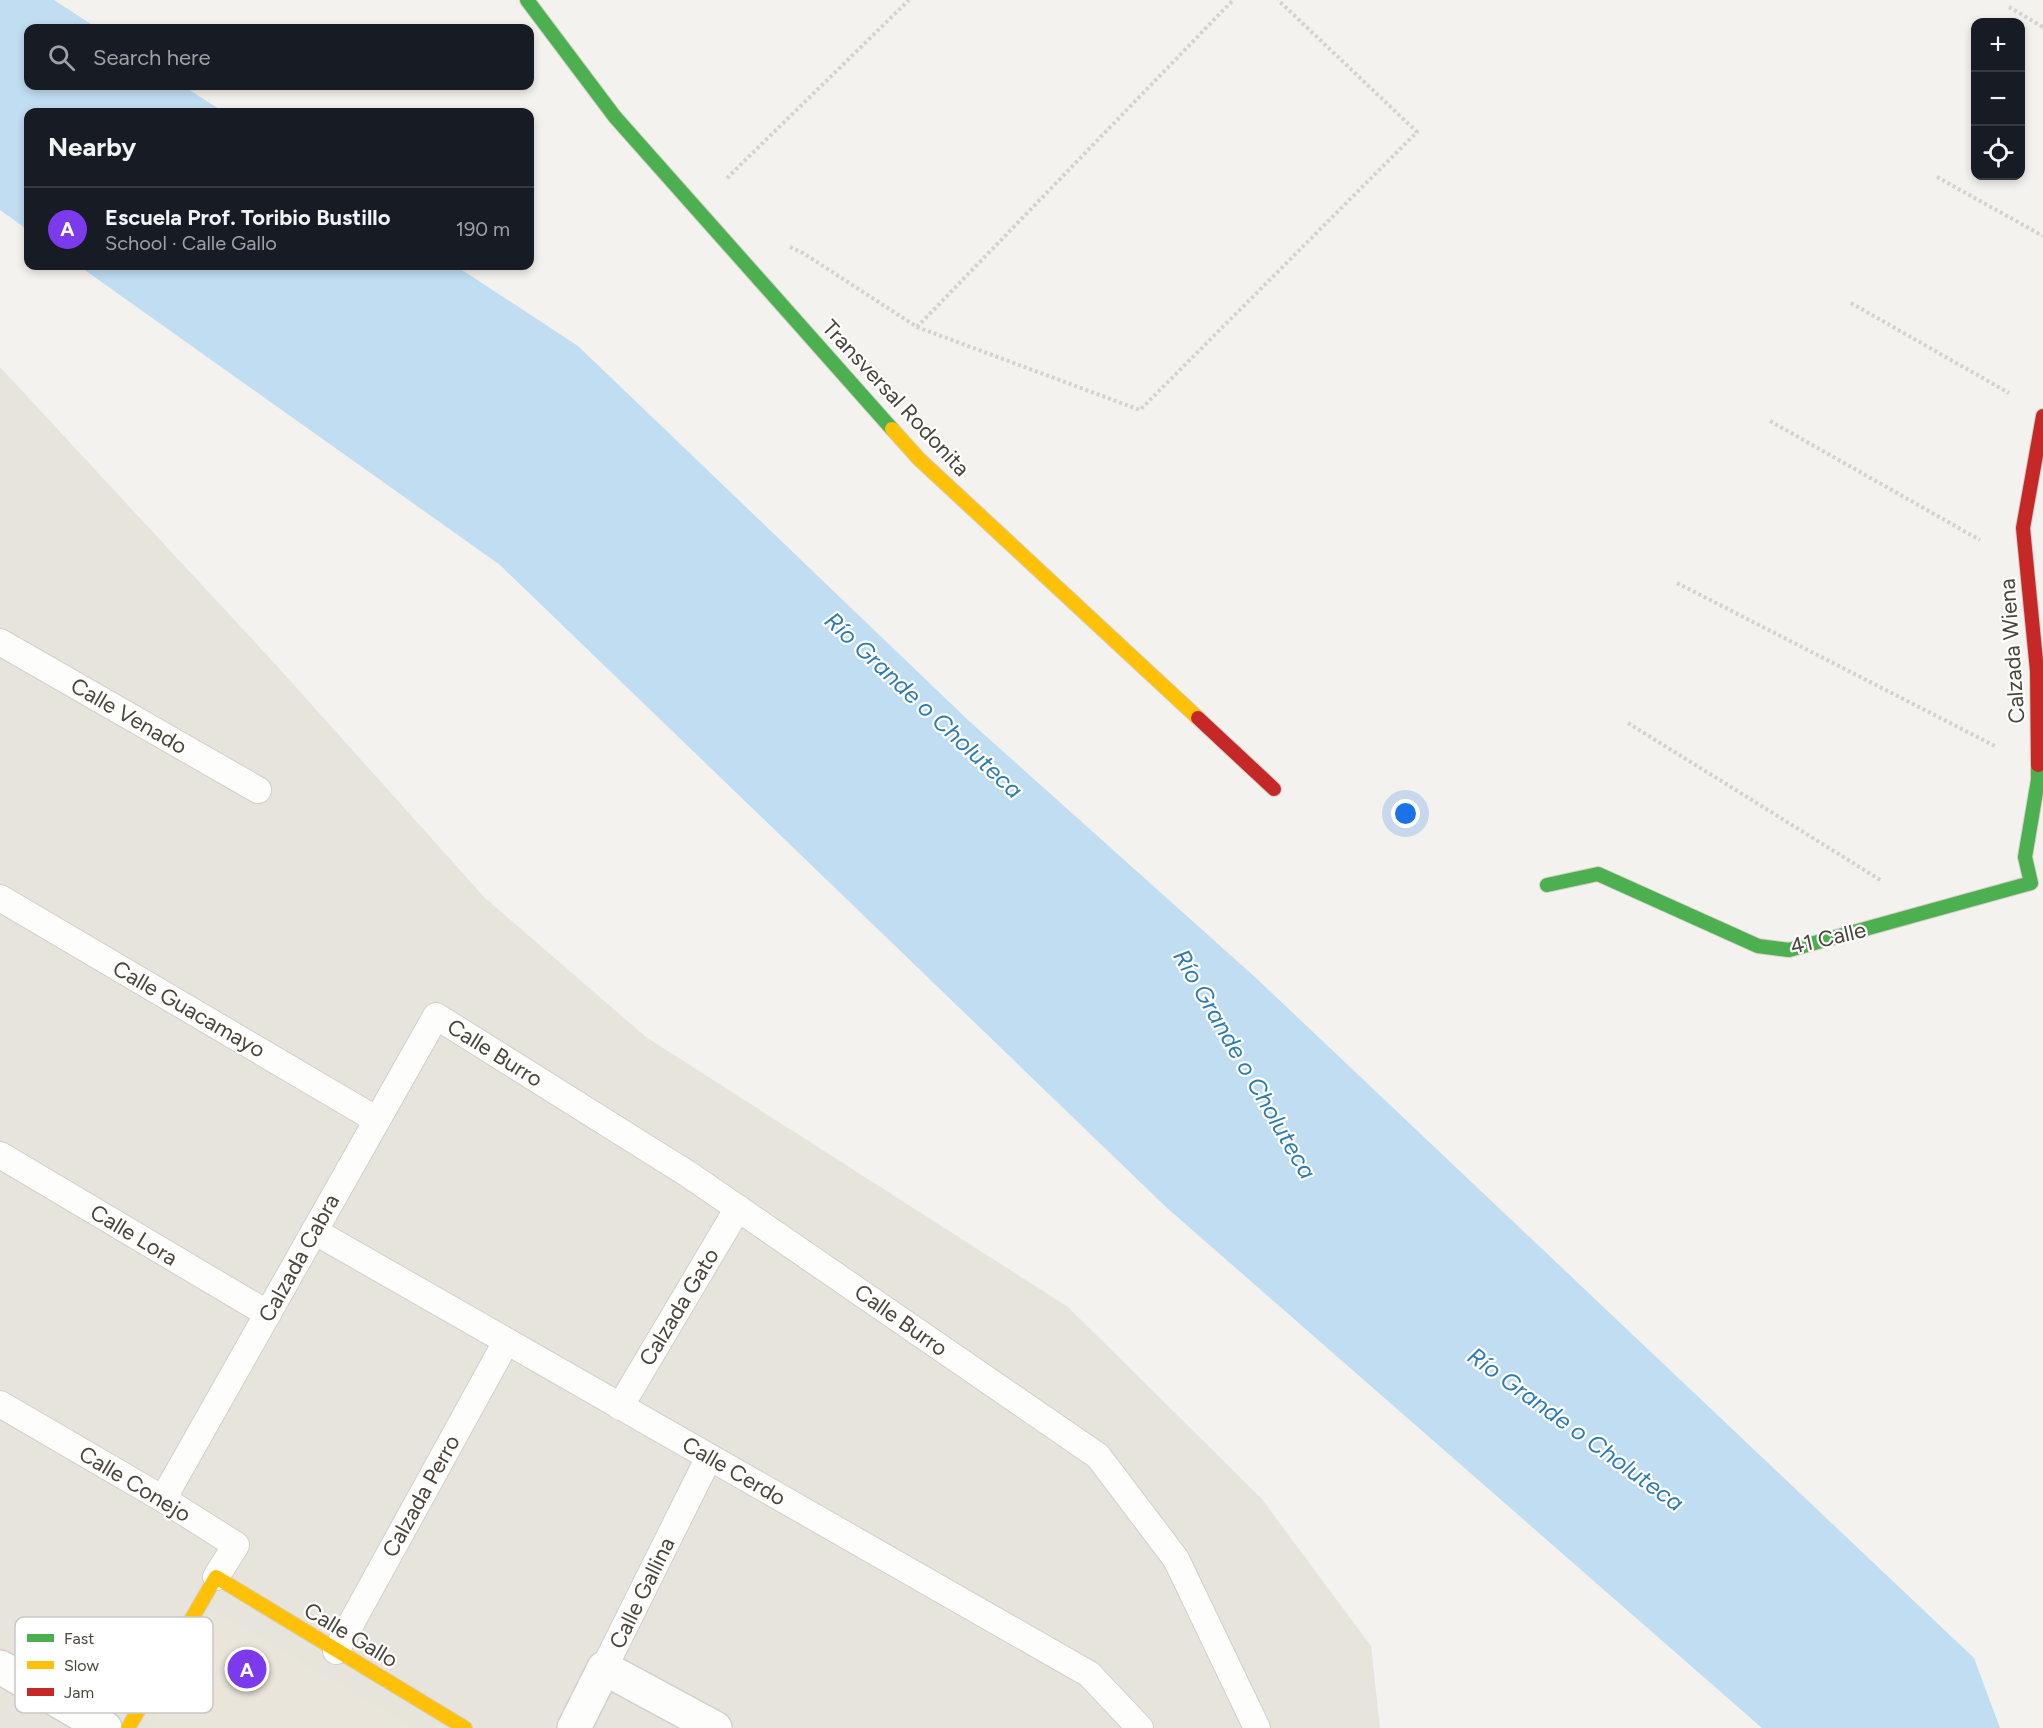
<!DOCTYPE html>
<html lang="en">
<head>
<meta charset="utf-8">
<style>
	:root { --surface:#171b24; --page:#20242c; --text:#f1f3f6; --muted:#9ea1a6; --line:#363941; --accent:#7c3aed }
	body { margin:0; font-family:Figtree,sans-serif; background:var(--page); color:var(--text) }
	.controls { position:absolute; right:18px; top:18px; display:grid; overflow:hidden; border-radius:12px; box-shadow:0 3px 9px #0003 }
	.controls button { width:54px; height:54px; display:grid; place-items:center; padding:0; border:0; border-bottom:2px solid var(--line); background:var(--surface); color:var(--text); font:30px sans-serif }
	.you { position:absolute; left:1406px; top:814px; width:21px; height:21px; margin:-15px; border:4px solid #fff; border-radius:50%; background:#1a73e8; box-shadow:0 0 0 9px #1a73e833 }
	.badge { display:grid; place-items:center; width:39px; height:39px; border-radius:50%; background:var(--accent); color:#fff; font-size:20px; font-weight:700 }
	.pin { position:absolute; translate:-50% -50%; border:3px solid #fff; box-shadow:0 2px 6px #0006 }
	.list { margin:0; padding:0; list-style:none }
	h2 { display:flex; justify-content:space-between; align-items:center; height:78px; margin:0; padding:0 24px; font-size:26px }
	h2 small { font-size:20px; font-weight:400; color:var(--muted) }
	.list li { display:grid; grid-template-columns:39px 1fr auto; gap:18px; align-items:center; box-sizing:border-box; height:84px; padding:0 24px; border-top:2px solid var(--line) }
	.list b { display:block; font-size:22px; white-space:nowrap }
	.list p { margin:0; font-size:20px; white-space:nowrap; color:var(--muted) }
	.list em { font-size:20px; font-style:normal; color:var(--muted) }
	.icon { flex:none; width:33px; height:33px; fill:none; stroke:currentColor; stroke-width:2; stroke-linecap:round; stroke-linejoin:round }
	.map { position:relative; flex:none; width:2043px; height:1728px; overflow:hidden }
	.search { position:absolute; background:var(--surface); box-shadow:0 3px 9px #0003; left:24px; top:24px; width:510px; height:66px; display:flex; align-items:center; gap:15px; box-sizing:border-box; padding:0 21px; border-radius:12px; color:var(--muted); font-size:22px }
	.panel { position:absolute; background:var(--surface); box-shadow:0 3px 9px #0003; left:24px; top:108px; width:510px; height:162px; border-radius:12px }
	.map>svg:first-child { display:block }
</style>
</head>
<body>
<div class="map">
<svg width="2043" height="1728" viewBox="0 0 2043 1728">
	<rect width="100%" height="100%" fill="#f4f2ee"/>
	<polygon fill="#e7e4dc" points="0,367 277,666 485,898 646,1037 1068,1307 1261,1498 1371,1646 1380,1728 0,1728"/>
	<polygon fill="#eae5da" points="213,1610 413,1728 148,1728"/>
	<g fill="#c0ddf1">
		<polygon points="0,0 54,0 97,28 28,28 28,86 183,86 224,112 28,112 28,230 0,210"/>
		<polygon points="79,266 456,266 578,346 968,720 1256,978 1974,1658 2000,1728 1762,1728 1167,1208 500,565"/>
	</g>
	<g fill="none" stroke-linecap="round" stroke-linejoin="round">
		<defs>
			<g id="lane">
				<polyline points="0,642 258,790"/>
				<polyline points="0,898 377,1120"/>
				<polyline points="0,1155 268,1314"/>
				<polyline points="314,1231 1089,1674 1140,1728"/>
				<polyline points="0,1404 163,1499 236,1545 216,1577"/>
				<polyline points="620,1407 738,1208"/>
				<polyline points="163,1499 436,1016 688,1174 1098,1456 1176,1559 1257,1728"/>
				<polyline points="336,1651 506,1342"/>
				<polyline points="604,1668 709,1457"/>
			</g>
			<g id="street">
				<polyline points="0,1667 105,1728"/>
				<polyline points="574,1728 604,1668 715,1728"/>
			</g>
			<g id="fast">
				<polyline points="527,0 615,117 892,429"/>
				<polyline points="1547,885 1598,874 1758,946 1789,950 2031,883 2025,857 2038,780 2038,765"/>
			</g>
			<g id="slow">
				<polyline points="892,429 919,459 1198,718"/>
				<polyline points="128,1728 216,1577 465,1728"/>
			</g>
			<g id="jam">
				<polyline points="1198,718 1274,789"/>
				<polyline points="2038,765 2037,671 2023,528 2043,416"/>
			</g>
		</defs>
		<use href="#lane" stroke="#d2d0cb" stroke-width="28"/>
		<use href="#street" stroke="#d2d0cb" stroke-width="36"/>
		<use href="#fast" stroke="#d3cfc5" stroke-width="16"/>
		<use href="#slow" stroke="#d3cfc5" stroke-width="16"/>
		<use href="#jam" stroke="#d3cfc5" stroke-width="16"/>
		<g stroke="#d3d2cc" stroke-width="4" stroke-dasharray="3 3" stroke-linecap="butt">
			<polyline points="2009,7 2043,27"/>
			<polyline points="1937,177 2043,236"/>
			<polyline points="727,178 909,0"/>
			<polyline points="790,247 803,253 917,327 1140,410 1417,132 1278,0"/>
			<polyline points="1851,303 2009,393"/>
			<polyline points="917,327 1233,0"/>
			<polyline points="1770,421 1980,540"/>
			<polyline points="1677,583 1995,746"/>
			<polyline points="1628,723 1882,881"/>
		</g>
		<use href="#lane" stroke="#fdfdfc" stroke-width="26"/>
		<use href="#street" stroke="#fdfdfc" stroke-width="33"/>
		<use href="#fast" stroke="#4caf50" stroke-width="14"/>
		<use href="#slow" stroke="#ffc107" stroke-width="14"/>
		<use href="#jam" stroke="#c62828" stroke-width="14"/>
	</g>
	<g text-anchor="middle" dominant-baseline="central" stroke-width="4.5" stroke-linejoin="round" paint-order="stroke">
		<g font-size="22" fill="#4b4439" stroke="#fff">
			<text transform="translate(896 398) rotate(47)">Transversal Rodonita</text>
			<text transform="translate(2012 651) rotate(-94)">Calzada Wiena</text>
			<text transform="translate(129 716) rotate(30)">Calle Venado</text>
			<text transform="translate(1828 938) rotate(-13)">41 Calle</text>
			<text transform="translate(189 1009) rotate(30)">Calle Guacamayo</text>
			<text transform="translate(495 1053) rotate(32)">Calle Burro</text>
			<text transform="translate(134 1235) rotate(31)">Calle Lora</text>
			<text transform="translate(299 1258) rotate(-61)">Calzada Cabra</text>
			<text transform="translate(679 1307) rotate(-59)">Calzada Gato</text>
			<text transform="translate(901 1320) rotate(35)">Calle Burro</text>
			<text transform="translate(734 1471) rotate(30)">Calle Cerdo</text>
			<text transform="translate(135 1484) rotate(31)">Calle Conejo</text>
			<text transform="translate(421 1496) rotate(-61)">Calzada Perro</text>
			<text transform="translate(642 1593) rotate(-64)">Calle Gallina</text>
			<text transform="translate(351 1635) rotate(31)">Calle Gallo</text>
		</g>
		<g font-size="24" font-style="italic" fill="#2e7ab2" stroke="#fff">
			<text transform="translate(924 705) rotate(43)">Río Grande o Choluteca</text>
			<text transform="translate(1245 1064) rotate(60)">Río Grande o Choluteca</text>
			<text transform="translate(1576 1429) rotate(36)">Río Grande o Choluteca</text>
		</g>
	</g>
	<rect x="15" y="1617" width="198" height="96" rx="9" fill="#fff" stroke="#c9c7c4" stroke-width="1.5"/>
	<rect x="27" y="1634" width="27" height="8" fill="#4caf50"/>
	<rect x="27" y="1661" width="27" height="8" fill="#ffc107"/>
	<rect x="27" y="1688" width="27" height="8" fill="#c62828"/>
	<g font-size="16" fill="#4b4439">
		<text x="64" y="1644">Fast</text>
		<text x="64" y="1671">Slow</text>
		<text x="64" y="1698">Jam</text>
	</g>
</svg>
<div class="controls">
<button>+</button>
<button>−</button>
<button><svg class="icon" aria-label="locate" viewBox="0 0 24 24"><circle cx="12" cy="12" r="6"/><path d="M12 2v4M12 18v4M2 12h4M18 12h4"/></svg></button>
</div>
<div class="you"></div>
<div class="pin badge" style="left:247px;top:1669px">A</div>
<div class="search"><svg class="icon" aria-label="search" viewBox="0 0 24 24"><circle cx="10" cy="10" r="6"/><path d="M15 15l6 6"/></svg>Search here</div>
<section class="panel">
<h2>Nearby<small></small></h2>
<ul class="list">
<li><span class="badge">A</span><div><b>Escuela Prof. Toribio Bustillo</b><p>School · Calle Gallo</p></div><em>190 m</em></li>
</ul>
</section>
</div>
</body>
</html>
